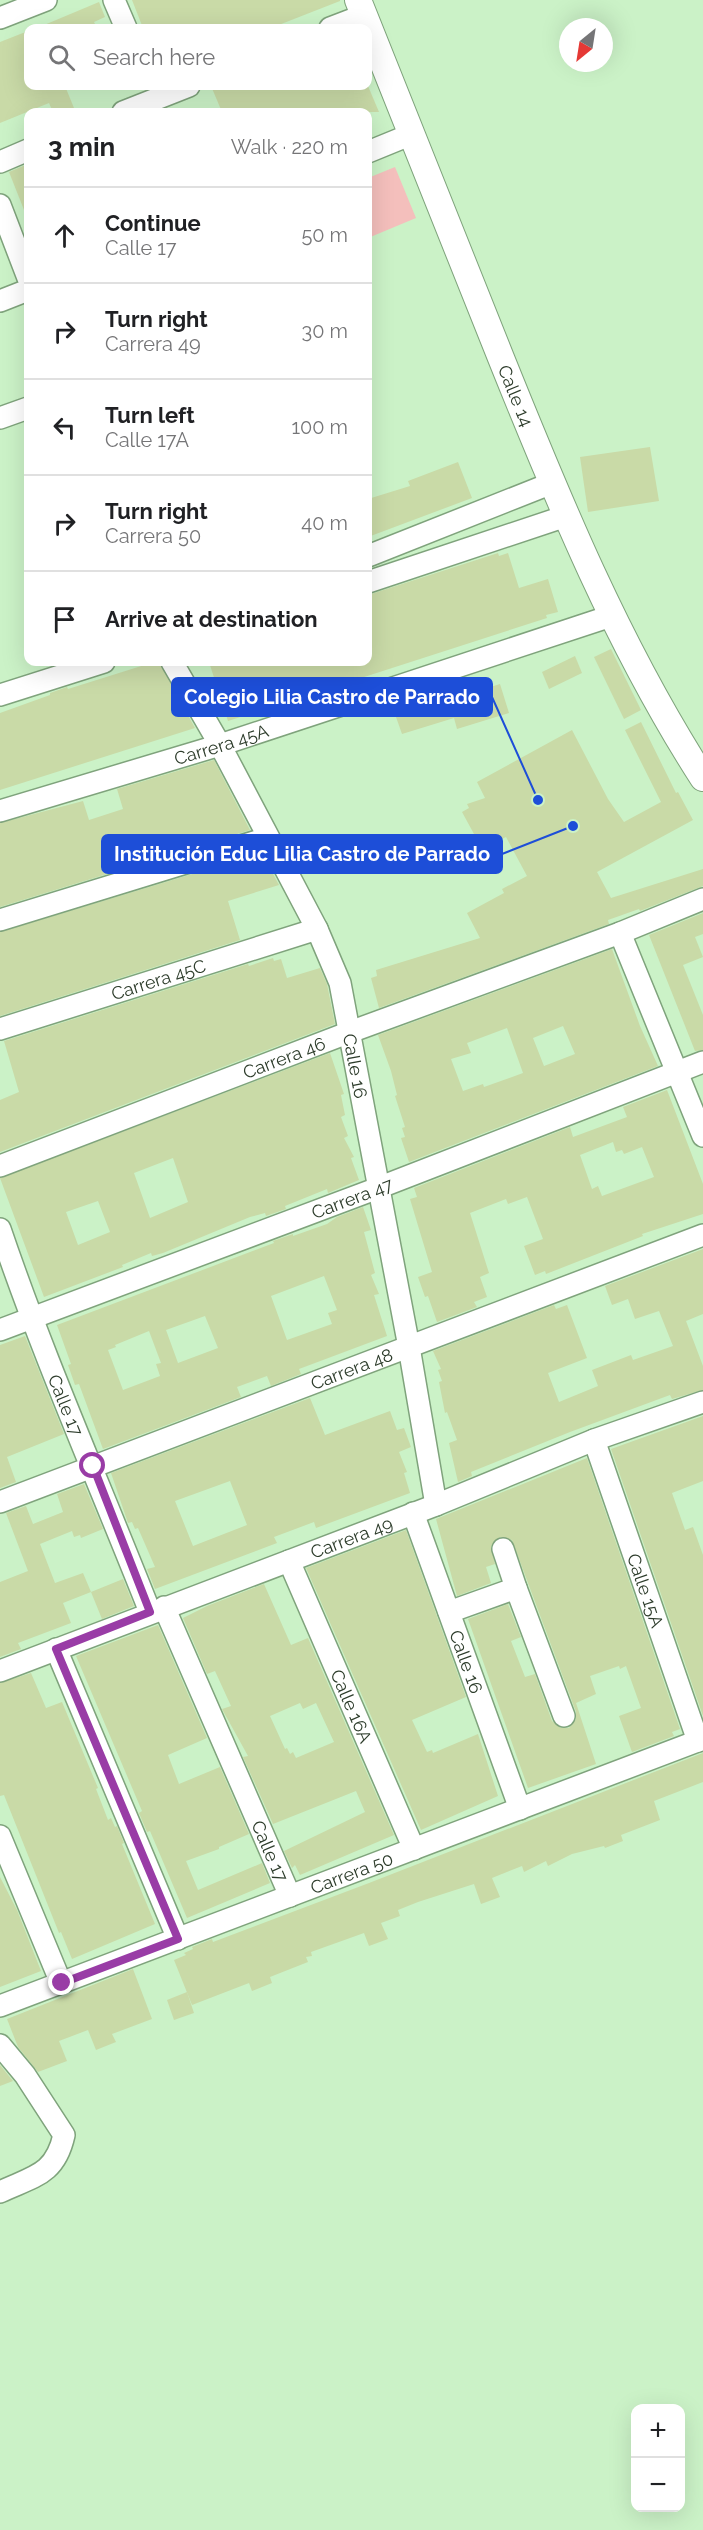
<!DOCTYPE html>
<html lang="en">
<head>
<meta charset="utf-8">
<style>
	:root { --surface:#fff; --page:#f2f2f2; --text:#202124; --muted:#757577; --line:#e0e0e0 }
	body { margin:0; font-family:Raleway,sans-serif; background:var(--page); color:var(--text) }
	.controls { position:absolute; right:18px; bottom:18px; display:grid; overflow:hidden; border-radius:12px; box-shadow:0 6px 24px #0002 }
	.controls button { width:54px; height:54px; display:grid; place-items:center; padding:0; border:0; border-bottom:2px solid var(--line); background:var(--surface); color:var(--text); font:30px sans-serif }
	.compass { position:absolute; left:559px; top:18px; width:54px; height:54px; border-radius:50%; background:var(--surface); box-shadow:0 6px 24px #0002; rotate:210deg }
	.stop { position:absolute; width:18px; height:18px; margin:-14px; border:4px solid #993ca6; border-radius:50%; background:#fff }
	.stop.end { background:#993ca6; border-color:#fff; box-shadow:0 2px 6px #0008 }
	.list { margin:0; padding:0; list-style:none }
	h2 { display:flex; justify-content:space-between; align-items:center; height:78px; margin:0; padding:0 24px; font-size:26px }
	h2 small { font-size:20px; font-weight:400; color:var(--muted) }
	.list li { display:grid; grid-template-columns:39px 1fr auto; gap:18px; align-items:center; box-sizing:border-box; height:96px; padding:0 24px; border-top:2px solid var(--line) }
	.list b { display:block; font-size:22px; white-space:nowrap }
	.list p { margin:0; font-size:20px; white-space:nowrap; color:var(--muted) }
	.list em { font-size:20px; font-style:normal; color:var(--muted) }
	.icon { flex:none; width:33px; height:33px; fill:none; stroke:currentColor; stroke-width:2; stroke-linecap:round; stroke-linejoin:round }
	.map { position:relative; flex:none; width:703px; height:2530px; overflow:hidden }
	.search { position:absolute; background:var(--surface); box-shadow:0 6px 24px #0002; left:24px; top:24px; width:348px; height:66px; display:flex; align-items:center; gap:15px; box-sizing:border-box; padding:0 21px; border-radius:12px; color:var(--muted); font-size:22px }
	.panel { position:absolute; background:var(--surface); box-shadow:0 6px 24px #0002; left:24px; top:108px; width:348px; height:558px; border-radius:12px }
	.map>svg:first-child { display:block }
</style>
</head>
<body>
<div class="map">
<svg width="703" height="2530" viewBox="0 0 703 2530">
	<rect width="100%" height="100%" fill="#cbf2c7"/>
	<polygon fill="#f4bfbc" points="395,167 416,218 368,238 368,178"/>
	<g fill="#c9daa7" fill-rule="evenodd">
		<polygon points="132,0 340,0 340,1 271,28 143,28"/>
		<polygon points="99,2 105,17 94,22 97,28 37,28"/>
		<polygon points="28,31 28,86 65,86 74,108 63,112 53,112 49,103 0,123 0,42"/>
		<polygon points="211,86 368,86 379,112 222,112"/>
		<polygon points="28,164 28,220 9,172"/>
		<polygon points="650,447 659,501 588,512 580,457"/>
		<polygon points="458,462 472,498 368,537 368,499 410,486 408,481"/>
		<polygon points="498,553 499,556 508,553 519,588 548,579 558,612 546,615 547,618 228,721 209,662 368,662 368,595"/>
		<polygon points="611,649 641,710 624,719 594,657"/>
		<polygon points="575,656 582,673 549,689 542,672"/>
		<polygon points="154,662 159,662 195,728 0,790 0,713 50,695 50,693 67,687 68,689"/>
		<polygon points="500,684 509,713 457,729 454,718 402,734 396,717"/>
		<polygon points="641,722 676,793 678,792 693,820 597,872 611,898 703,869 703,886 640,911 639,909 608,920 609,924 379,1008 371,978 377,976 376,970 480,938 467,913 504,893 502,889 527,876 506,837 489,845 487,841 480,845 462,812 469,808 467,804 485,798 477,782 572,730 608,799 624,822 661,802 625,730"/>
		<polygon points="214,760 250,830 0,907 0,823 83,801 89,820 123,809 117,789"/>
		<polygon points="262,853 279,885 228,901 240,940 0,1016 0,932"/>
		<polygon points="703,913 703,934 695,937 703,957 683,965 703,1015 703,1050 695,1051 649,935"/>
		<path d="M612,949l28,77 18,40 -249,96 -8,-24 4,-1 -3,-9 3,-1 -10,-31 2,-1 -6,-24 -13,-36zM563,1026l12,28 -31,12 -11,-28zM507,1028l16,45 -39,14 -1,-3 -20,7 -12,-32 20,-6 -4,-10z"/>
		<polygon points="273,958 274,961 281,959 287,978 320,968 327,984 335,1024 0,1152 0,1100 19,1092 4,1041 248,964 249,966"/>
		<path d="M330,1053l14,41 -3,1 4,20 -4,2 7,19 -4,2 10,19 -3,1 8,22 -31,13 -1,-4 -42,17 1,3 -20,7 -1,-3 -15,4 -87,36 -11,3 -1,-3 -29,12 1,2 -79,30 -44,-119zM173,1158l15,44 -38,16 -16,-45zM98,1201l12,31 -32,13 -12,-33z"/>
		<path d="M667,1090l36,94v30l-61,20 1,2 -97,38 -1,-3 -10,4 -11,-29 19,-7 -16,-42 -19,7 -2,-5 -36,14 19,60 -9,4 7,20 -13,5 3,5 -40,15 -9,-26 -3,1 -7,-20 14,-5 -22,-73 7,-2 -3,-9 156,-61 3,10 54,-20 -4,-10zM613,1142l3,10 6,-2 2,4 18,-7 12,30 -52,19 -4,-10 -6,3 -12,-34z"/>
		<path d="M363,1207l8,23 -7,2 11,41 -4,2 8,19 -5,1 13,41 -88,33 2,5 -30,12 -4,-10 -30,11 4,10 -138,52 -24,-65 -4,1 -7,-20 3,-1 -14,-39 217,-82 -1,-2 20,-7v2l34,-12 10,-7zM324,1276l13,34 -9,3 4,11 -45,16 -16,-44zM205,1316l13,32 -40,15 -12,-33zM149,1331l12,32 -5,1 4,12 -37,14 -15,-40 8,-3 -1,-2z"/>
		<polygon points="703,1249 703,1314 686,1321 703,1366 703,1390 672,1399 670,1395 570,1432 471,1472 472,1476 458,1482 449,1443 457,1440 447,1412 445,1413 439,1382 442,1381 438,1370 441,1369 433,1351 554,1305 556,1309 567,1305 587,1358 548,1373 559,1402 598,1386 592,1370 631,1355 633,1360 673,1346 659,1311 635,1319 628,1299 612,1305 605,1286"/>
		<polygon points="25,1336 64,1434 7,1457 16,1482 0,1488 0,1345"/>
		<path d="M310,1398l15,37 65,-24 7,19 7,-2 7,19 -12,5 8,20 -3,1 6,20 -94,35 -2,-6 -40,15 3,6 -122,46 -8,-20 8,-2 -17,-39 -3,1 -3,-7 -4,1 -17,-50zM230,1481l17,44 -54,21 -18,-45z"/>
		<polygon points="703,1416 703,1481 672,1493 685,1530 693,1527 703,1555 703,1716 611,1449"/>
		<polygon points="587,1458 680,1729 672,1732 674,1736 632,1752 619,1716 641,1708 626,1666 620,1669 619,1666 590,1676 596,1694 576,1703 596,1764 528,1788 468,1619 508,1604 521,1637 511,1641 525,1677 535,1674 552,1721 561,1728 569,1728 576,1719 576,1712 512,1540 500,1537 491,1546 495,1564 486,1567 491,1583 457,1596 436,1519"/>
		<polygon points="84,1484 103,1529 81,1538 80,1535 74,1537 72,1531 40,1544 55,1583 83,1573 91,1592 63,1603 71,1623 18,1643 21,1649 0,1657 0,1582 28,1571 6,1513 26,1506 33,1524 63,1512 57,1494"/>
		<polygon points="406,1530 466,1697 412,1720 427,1752 432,1750 433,1753 478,1734 498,1796 421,1830 306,1568"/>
		<polygon points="123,1579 134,1606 102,1619 91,1592"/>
		<path d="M264,1584l27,61 17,-7 86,197 -94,40 -5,-10 -3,3 -8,-17 81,-39 -9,-21 -83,33 -30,-67 5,-1 -26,-47 9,-3 -16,-35 -8,3 -24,-56 24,-12zM300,1703l3,6 13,-6 18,39 -38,16 -3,-6 -3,2 -3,-6 -2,1 -15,-33z"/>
		<polygon points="158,1625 207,1738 168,1755 179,1784 220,1767 249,1834 219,1847 219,1849 186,1861 198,1890 262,1863 270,1883 187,1918 150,1831 147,1832 139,1813 142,1811 76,1656"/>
		<polygon points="31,1673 46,1708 62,1702 98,1788 96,1789 108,1820 111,1818 115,1827 117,1826 124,1843 122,1844 155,1924 72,1959 61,1932 59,1933 4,1795 0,1796 0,1683"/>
		<polygon points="703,1753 703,1782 654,1801 660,1820 621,1835 623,1841 605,1848 604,1846 572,1854 548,1866 546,1861 524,1872 522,1866 492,1878 500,1897 481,1904 474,1884 418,1902 398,1910 400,1916 381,1923 388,1939 369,1946 364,1933 311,1952 312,1956 306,1957 308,1962 270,1977 272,1983 252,1991 249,1983 192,2005 174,1960 186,1955 184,1953 193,1949 192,1947 212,1939 213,1942 369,1883"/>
		<polygon points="0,1877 17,1910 41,1971 0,1987"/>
		<polygon points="133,1969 152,2019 112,2034 116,2042 96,2050 88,2030 59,2041 67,2061 38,2072 18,2047 7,2019"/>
		<polygon points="187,1992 194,2013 174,2020 167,2000"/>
		<polygon points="0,2065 13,2081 0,2086"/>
	</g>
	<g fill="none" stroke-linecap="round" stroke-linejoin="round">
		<defs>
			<g id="minor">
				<polyline points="114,0 126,28"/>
				<polyline points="0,18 46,0"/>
				<polyline points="330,28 364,15"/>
				<polyline points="123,112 189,86"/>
				<polyline points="368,152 412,134"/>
				<polyline points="0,162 28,150"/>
				<polyline points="0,205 28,278"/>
				<polyline points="0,301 28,290"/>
				<polyline points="0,418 28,408"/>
				<polyline points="368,556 552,483"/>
				<polyline points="368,582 566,516"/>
				<path id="s1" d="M172,662l48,83 97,184 23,54 69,364 27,158"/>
				<polyline points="0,695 104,662"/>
				<path id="s2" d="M0,811l220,-66 391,-129"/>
				<polyline points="0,920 267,838"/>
				<polyline points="620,933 703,1136"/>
				<path id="s3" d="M0,1029l317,-100"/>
				<path id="s4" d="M0,1166l350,-134 270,-99 83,-34"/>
				<path id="s5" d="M0,1229c44,130 100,256 150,383"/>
				<path id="s6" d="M0,1330l378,-142 325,-126"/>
				<path id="s7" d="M594,1440l104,301"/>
				<path id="s8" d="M0,1502l703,-267"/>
				<path id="s9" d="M413,1513l107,296"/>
				<path id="s10" d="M289,1561l125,288"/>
				<polyline points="516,1588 564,1716"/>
				<path id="s11" d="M164,1607l126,289"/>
				<polyline points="449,1612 516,1588 503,1549"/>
				<polyline points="56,1649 178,1939"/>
				<path id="s12" d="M0,1671l436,-166 158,-65 109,-38"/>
				<polyline points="0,1836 61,1983"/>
				<path id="s13" d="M0,2006l703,-267"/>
				<path d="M0,2045l25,30 39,60c-9,40 -30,41 -64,57"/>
			</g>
			<g id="tertiary">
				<path id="s14" d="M358,0c48,119 96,238 143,358 58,144 117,288 202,420"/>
			</g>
		</defs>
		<use href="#minor" stroke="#7fa37c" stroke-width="24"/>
		<use href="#tertiary" stroke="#7fa37c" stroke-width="28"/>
		<use href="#minor" stroke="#fff" stroke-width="21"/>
		<use href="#tertiary" stroke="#fff" stroke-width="26"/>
	</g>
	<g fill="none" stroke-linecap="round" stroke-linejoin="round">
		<polyline stroke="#993ca6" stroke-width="8" points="62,1983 178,1939 56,1649 150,1612 93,1466"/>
	</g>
	<g text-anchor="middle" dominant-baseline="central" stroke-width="4.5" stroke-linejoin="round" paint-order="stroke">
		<g font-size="18" fill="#2d3c2b" stroke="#cbf2c7">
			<text stroke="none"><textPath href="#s14" startOffset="426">Calle 14</textPath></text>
			<text stroke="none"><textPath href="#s2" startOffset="231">Carrera 45A</textPath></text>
			<text stroke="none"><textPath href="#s3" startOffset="166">Carrera 45C</textPath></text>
			<text stroke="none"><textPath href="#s4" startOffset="304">Carrera 46</textPath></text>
			<text stroke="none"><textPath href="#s1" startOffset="447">Calle 16</textPath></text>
			<text stroke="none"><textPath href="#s6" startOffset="376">Carrera 47</textPath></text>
			<text stroke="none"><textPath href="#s8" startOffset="376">Carrera 48</textPath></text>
			<text stroke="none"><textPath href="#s5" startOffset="188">Calle 17</textPath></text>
			<text stroke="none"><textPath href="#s12" startOffset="376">Carrera 49</textPath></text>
			<text stroke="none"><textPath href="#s7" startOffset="159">Calle 15A</textPath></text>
			<text stroke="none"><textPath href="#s9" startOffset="158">Calle 16</textPath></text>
			<text stroke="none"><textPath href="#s10" startOffset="158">Calle 16A</textPath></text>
			<text stroke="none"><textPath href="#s11" startOffset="266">Calle 17</textPath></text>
			<text stroke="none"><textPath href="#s13" startOffset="376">Carrera 50</textPath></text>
		</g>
	</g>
	<path fill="none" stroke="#1d4ed8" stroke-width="2" d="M538 800L492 697M573 826L502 854"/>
	<g fill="#1d4ed8" stroke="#cbf2c7" stroke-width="2">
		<circle cx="538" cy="800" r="6"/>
		<circle cx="573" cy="826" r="6"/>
	</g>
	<g fill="#1d4ed8" stroke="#1d4ed8" stroke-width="2">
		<rect x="172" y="678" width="320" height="38" rx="6"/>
		<rect x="102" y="835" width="400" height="38" rx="6"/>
	</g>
	<g font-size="20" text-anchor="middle" font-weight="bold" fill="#fff">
		<text x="332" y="704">Colegio Lilia Castro de Parrado</text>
		<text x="302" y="861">Institución Educ Lilia Castro de Parrado</text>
	</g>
</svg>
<div class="controls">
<button>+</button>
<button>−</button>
</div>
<svg class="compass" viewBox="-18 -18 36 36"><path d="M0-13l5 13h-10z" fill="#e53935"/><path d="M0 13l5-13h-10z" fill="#757577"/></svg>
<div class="stop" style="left:93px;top:1466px"></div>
<div class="stop end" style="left:62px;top:1983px"></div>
<div class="search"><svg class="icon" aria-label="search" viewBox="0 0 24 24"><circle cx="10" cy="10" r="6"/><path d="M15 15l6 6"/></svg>Search here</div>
<section class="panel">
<h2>3 min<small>Walk · 220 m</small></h2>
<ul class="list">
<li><svg class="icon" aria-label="ahead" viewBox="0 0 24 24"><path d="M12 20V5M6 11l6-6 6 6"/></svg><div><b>Continue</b><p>Calle 17</p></div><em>50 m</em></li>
<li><svg class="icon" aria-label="right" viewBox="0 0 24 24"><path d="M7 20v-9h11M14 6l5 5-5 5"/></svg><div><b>Turn right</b><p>Carrera 49</p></div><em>30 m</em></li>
<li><svg class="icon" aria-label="left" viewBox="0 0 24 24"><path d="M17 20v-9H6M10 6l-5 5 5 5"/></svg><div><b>Turn left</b><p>Calle 17A</p></div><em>100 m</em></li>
<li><svg class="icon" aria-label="right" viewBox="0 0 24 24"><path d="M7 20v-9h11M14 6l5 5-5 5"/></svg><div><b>Turn right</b><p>Carrera 50</p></div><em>40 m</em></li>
<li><svg class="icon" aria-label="arrive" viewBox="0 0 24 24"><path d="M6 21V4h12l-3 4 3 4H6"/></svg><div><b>Arrive at destination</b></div></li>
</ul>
</section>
</div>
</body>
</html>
